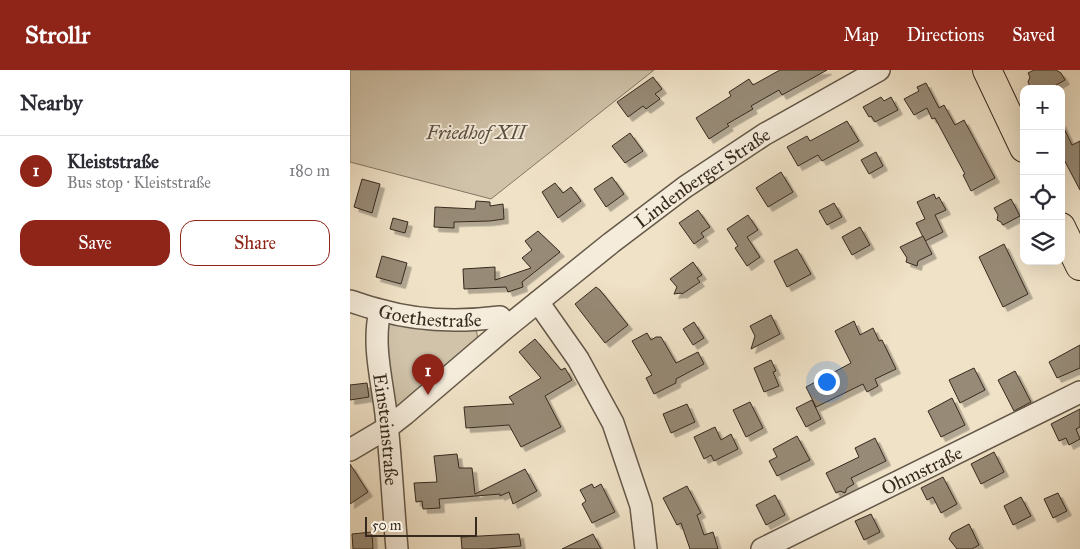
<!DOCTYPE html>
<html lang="en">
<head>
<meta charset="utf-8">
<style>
	:root { --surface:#fff; --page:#f7f7f7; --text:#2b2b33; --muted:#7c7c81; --line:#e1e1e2; --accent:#8f2418 }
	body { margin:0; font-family:"IM FELL Great Primer",serif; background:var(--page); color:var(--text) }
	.controls { position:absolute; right:15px; top:15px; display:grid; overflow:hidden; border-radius:10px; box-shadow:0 5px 20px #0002 }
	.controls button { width:45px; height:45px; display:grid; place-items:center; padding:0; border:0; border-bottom:1px solid var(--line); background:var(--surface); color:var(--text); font:25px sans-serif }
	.scale { position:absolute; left:15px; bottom:12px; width:112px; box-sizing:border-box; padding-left:5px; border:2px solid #362a1e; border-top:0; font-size:14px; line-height:18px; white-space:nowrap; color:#362a1e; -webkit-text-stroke:4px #f5ecdb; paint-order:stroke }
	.you { position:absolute; left:476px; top:311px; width:18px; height:18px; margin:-12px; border:4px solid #fff; border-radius:50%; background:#1a73e8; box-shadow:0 0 0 8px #1a73e833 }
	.badge { display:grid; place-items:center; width:32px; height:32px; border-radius:50%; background:var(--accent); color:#fff; font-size:16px; font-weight:700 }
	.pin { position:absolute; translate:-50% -41px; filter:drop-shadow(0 1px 2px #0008) }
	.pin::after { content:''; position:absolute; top:26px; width:18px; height:15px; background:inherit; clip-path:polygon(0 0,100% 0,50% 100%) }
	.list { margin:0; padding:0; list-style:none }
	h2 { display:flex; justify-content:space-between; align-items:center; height:65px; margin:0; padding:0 20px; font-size:21px }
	h2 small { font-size:16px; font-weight:400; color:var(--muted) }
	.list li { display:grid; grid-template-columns:32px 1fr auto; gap:15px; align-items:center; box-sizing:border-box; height:70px; padding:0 20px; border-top:1px solid var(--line) }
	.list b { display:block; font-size:19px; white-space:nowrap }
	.list p { margin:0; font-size:16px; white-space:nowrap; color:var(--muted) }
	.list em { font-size:16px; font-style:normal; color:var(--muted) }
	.actions { display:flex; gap:10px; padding:15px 20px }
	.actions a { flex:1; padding:11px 0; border:1px solid var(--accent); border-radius:15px; text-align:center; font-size:18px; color:var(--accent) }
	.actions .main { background:var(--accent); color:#fff }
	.icon { flex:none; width:28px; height:28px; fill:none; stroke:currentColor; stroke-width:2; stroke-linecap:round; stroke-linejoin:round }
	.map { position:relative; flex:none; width:730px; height:479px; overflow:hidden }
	header { display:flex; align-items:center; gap:30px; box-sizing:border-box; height:70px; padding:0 25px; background:var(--accent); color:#fff }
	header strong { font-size:24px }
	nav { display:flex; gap:28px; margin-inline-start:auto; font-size:18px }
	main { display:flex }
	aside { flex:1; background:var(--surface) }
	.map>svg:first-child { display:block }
</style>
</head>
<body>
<header>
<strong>Strollr</strong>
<nav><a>Map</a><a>Directions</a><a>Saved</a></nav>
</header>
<main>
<aside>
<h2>Nearby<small></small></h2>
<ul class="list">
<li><span class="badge">1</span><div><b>Kleiststraße</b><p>Bus stop · Kleiststraße</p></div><em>180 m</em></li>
</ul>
<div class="actions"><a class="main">Save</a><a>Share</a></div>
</aside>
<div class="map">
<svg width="730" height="479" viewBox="0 0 730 479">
	<defs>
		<filter id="shadow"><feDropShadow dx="4.5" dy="4.5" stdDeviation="0" flood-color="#0004"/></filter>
	</defs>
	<rect width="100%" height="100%" fill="#f0e2c7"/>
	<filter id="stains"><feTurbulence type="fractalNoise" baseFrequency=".004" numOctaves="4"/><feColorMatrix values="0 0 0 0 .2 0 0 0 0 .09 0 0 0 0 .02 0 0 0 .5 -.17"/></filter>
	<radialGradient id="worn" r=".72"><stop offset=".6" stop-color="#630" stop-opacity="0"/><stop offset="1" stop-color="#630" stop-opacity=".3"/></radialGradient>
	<g fill="#d0c3aa" stroke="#837664">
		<polygon points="0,0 304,0 141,129 0,92"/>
		<polygon points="32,246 126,258 128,270 49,337 46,337 43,334"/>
	</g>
	<g fill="#978a76" stroke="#362a1e" filter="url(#shadow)">
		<polygon points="430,0 477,0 432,25 429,20 401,36 403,39 377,54 379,56 359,69 346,48 381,26 379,22 399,9 403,15"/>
		<polygon points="684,0 706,0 711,3 715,10 699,19 681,19 678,12 680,7 678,3"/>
		<polygon points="303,7 312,19 305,24 310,29 296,39 293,36 278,47 267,32"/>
		<polygon points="576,13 589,38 594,35 605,55 614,50 645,108 621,121 613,105 615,104 585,48 582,49 577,38 564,45 554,29 569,21 567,17"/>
		<polygon points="531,27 534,31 541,27 548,40 525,52 521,46 519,47 513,37"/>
		<polygon points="497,51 509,71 472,91 468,85 448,96 437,77 457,66 460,71"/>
		<polygon points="711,52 722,75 730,71 730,120 711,84"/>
		<polygon points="280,63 293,81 275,93 262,76"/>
		<polygon points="526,82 533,96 519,104 511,90"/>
		<polygon points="431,102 443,122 418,137 406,118"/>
		<polygon points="262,107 274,124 256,137 244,119"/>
		<polygon points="12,109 30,114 22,143 4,137"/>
		<polygon points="205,113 213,123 221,117 231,131 208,148 192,122"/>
		<polygon points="584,124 586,129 589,127 596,140 585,145 593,162 575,171 566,153 575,149 567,132"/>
		<polygon points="661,129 670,146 653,155 651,152 647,150 648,145 644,138"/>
		<polygon points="126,131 140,132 140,136 153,134 154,149 140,151 104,152 104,158 84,157 85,137 125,139"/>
		<polygon points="484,133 492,147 477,155 469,141"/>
		<polygon points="348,140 360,157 351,163 354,167 344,174 329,153"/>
		<polygon points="398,145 408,160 397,167 410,187 397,196 385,178 388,176 377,159"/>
		<polygon points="43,148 58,152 55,163 40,159"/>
		<polygon points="510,157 520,175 502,185 492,167"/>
		<polygon points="188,161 210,182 172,212 173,217 158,222 156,217 114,219 113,199 145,197 145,210 181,198 172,188 182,180 175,171"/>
		<polygon points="573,166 582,184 568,191 567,196 556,192 557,188 550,177"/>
		<polygon points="654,174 678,224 653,237 629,187"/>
		<polygon points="447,179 461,204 437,217 424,191"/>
		<polygon points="32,186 57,193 51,214 26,207"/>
		<polygon points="343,192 352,205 347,208 350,212 332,224 331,223 324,224 327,217 320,209"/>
		<polygon points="246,217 250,220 278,255 255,273 225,234"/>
		<polygon points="421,245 430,264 401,279 405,266 400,256"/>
		<polygon points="504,251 510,265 523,258 529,271 532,270 546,299 525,309 528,316 517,322 513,314 466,337 456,317 501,293 485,261"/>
		<polygon points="344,252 354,268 343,275 333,259"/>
		<polygon points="297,263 301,270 306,267 311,267 326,293 348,282 354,294 326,309 326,313 304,324 296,308 302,305 282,271"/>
		<polygon points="185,269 211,300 215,298 222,310 195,326 211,357 171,377 159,355 116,358 114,337 164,334 159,327 191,308 169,282"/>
		<polygon points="730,275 730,298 707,308 699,292"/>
		<polygon points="421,290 426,301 423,302 429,316 414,322 404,298"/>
		<polygon points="624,298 635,320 610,333 599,310"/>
		<polygon points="665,301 681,332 664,341 648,310"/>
		<polygon points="17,313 19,327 0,330 0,315"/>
		<polygon points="602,328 615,355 591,367 578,341"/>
		<polygon points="462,330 471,349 456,357 446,338"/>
		<polygon points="400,332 413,358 396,367 383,340"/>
		<polygon points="337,334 345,352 321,363 313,344"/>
		<polygon points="730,339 730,357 726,359 730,369 719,375 716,368 709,371 701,354"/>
		<polygon points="365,357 371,370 381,364 388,379 364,391 361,385 354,389 344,367"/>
		<polygon points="447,366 460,390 427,406 419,391 427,387 423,379"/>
		<polygon points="525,368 536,391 501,408 504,414 497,418 495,423 490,421 486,423 476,403 509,387 505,378"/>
		<polygon points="644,382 654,402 631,414 621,394"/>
		<polygon points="107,384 109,398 122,398 125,424 175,399 187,421 163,434 159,422 150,426 150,424 89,429 90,438 73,439 72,431 66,432 64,413 87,412 84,386"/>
		<polygon points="0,394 18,422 0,434"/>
		<polygon points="593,407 607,434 591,443 583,427 577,430 571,418"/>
		<polygon points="242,414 244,418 251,414 265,442 242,453 232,434 236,431 230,420"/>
		<polygon points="337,416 351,443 347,445 354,465 363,462 368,479 340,479 331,453 327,455 313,428"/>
		<polygon points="708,423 717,441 703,448 694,429"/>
		<polygon points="425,425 435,445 416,455 406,435"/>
		<polygon points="671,427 681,446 663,455 654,436"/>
		<polygon points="521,444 530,462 514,470 505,451"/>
		<polygon points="619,454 629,475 622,479 607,479 599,469 602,463"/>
		<polygon points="22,462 23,479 3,479 2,464"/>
		<polygon points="169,464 171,476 136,479 112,479 111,467"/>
		<polygon points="243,464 251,479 212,479"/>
	</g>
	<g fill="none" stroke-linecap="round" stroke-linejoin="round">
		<defs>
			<g id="minor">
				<path id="s1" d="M0,231c10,3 20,7 30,9 38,11 81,12 120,7l8,9"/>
				<polyline points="188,232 228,289 263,353 291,436 296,479"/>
				<path id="s2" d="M30,241c-8,34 2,69 6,103 5,45 7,90 11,135"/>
				<path id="s3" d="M0,380l37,-22 18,-14 103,-88 103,-83 74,-56 80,-53 114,-64"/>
				<path id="s4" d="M412,479l318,-157"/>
			</g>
			<g id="major">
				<polyline points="637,0 674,78"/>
				<polyline points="711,157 730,196"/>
			</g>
		</defs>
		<use href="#minor" stroke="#645848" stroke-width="24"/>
		<use href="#major" stroke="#362a1e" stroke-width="30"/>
		<use href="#minor" stroke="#f5ecdb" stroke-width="21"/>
		<use href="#major" stroke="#f0e2c7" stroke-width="28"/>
	</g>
	<g text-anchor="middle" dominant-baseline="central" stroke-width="4" stroke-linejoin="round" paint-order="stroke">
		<g font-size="19" font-style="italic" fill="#5c5041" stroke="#f5ecdb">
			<text x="126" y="62">Friedhof XII</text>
		</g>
		<g font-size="19" fill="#362a1e" stroke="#f5ecdb">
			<text stroke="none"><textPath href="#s3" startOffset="446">Lindenberger Straße</textPath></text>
			<text stroke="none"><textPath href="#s1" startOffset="82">Goethestraße</textPath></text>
			<text stroke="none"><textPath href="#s2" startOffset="119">Einsteinstraße</textPath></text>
			<text stroke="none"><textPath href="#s4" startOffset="178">Ohmstraße</textPath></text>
		</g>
	</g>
	<rect width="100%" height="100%" filter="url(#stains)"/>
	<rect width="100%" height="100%" fill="url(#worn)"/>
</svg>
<div class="controls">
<button>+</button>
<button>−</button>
<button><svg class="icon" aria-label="locate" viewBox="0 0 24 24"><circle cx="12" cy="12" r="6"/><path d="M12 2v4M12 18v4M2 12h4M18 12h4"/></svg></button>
<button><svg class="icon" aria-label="layers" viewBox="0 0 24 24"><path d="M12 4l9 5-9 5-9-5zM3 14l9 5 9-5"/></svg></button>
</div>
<div class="scale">50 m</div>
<div class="you"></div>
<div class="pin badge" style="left:78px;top:325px">1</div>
</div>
</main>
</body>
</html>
